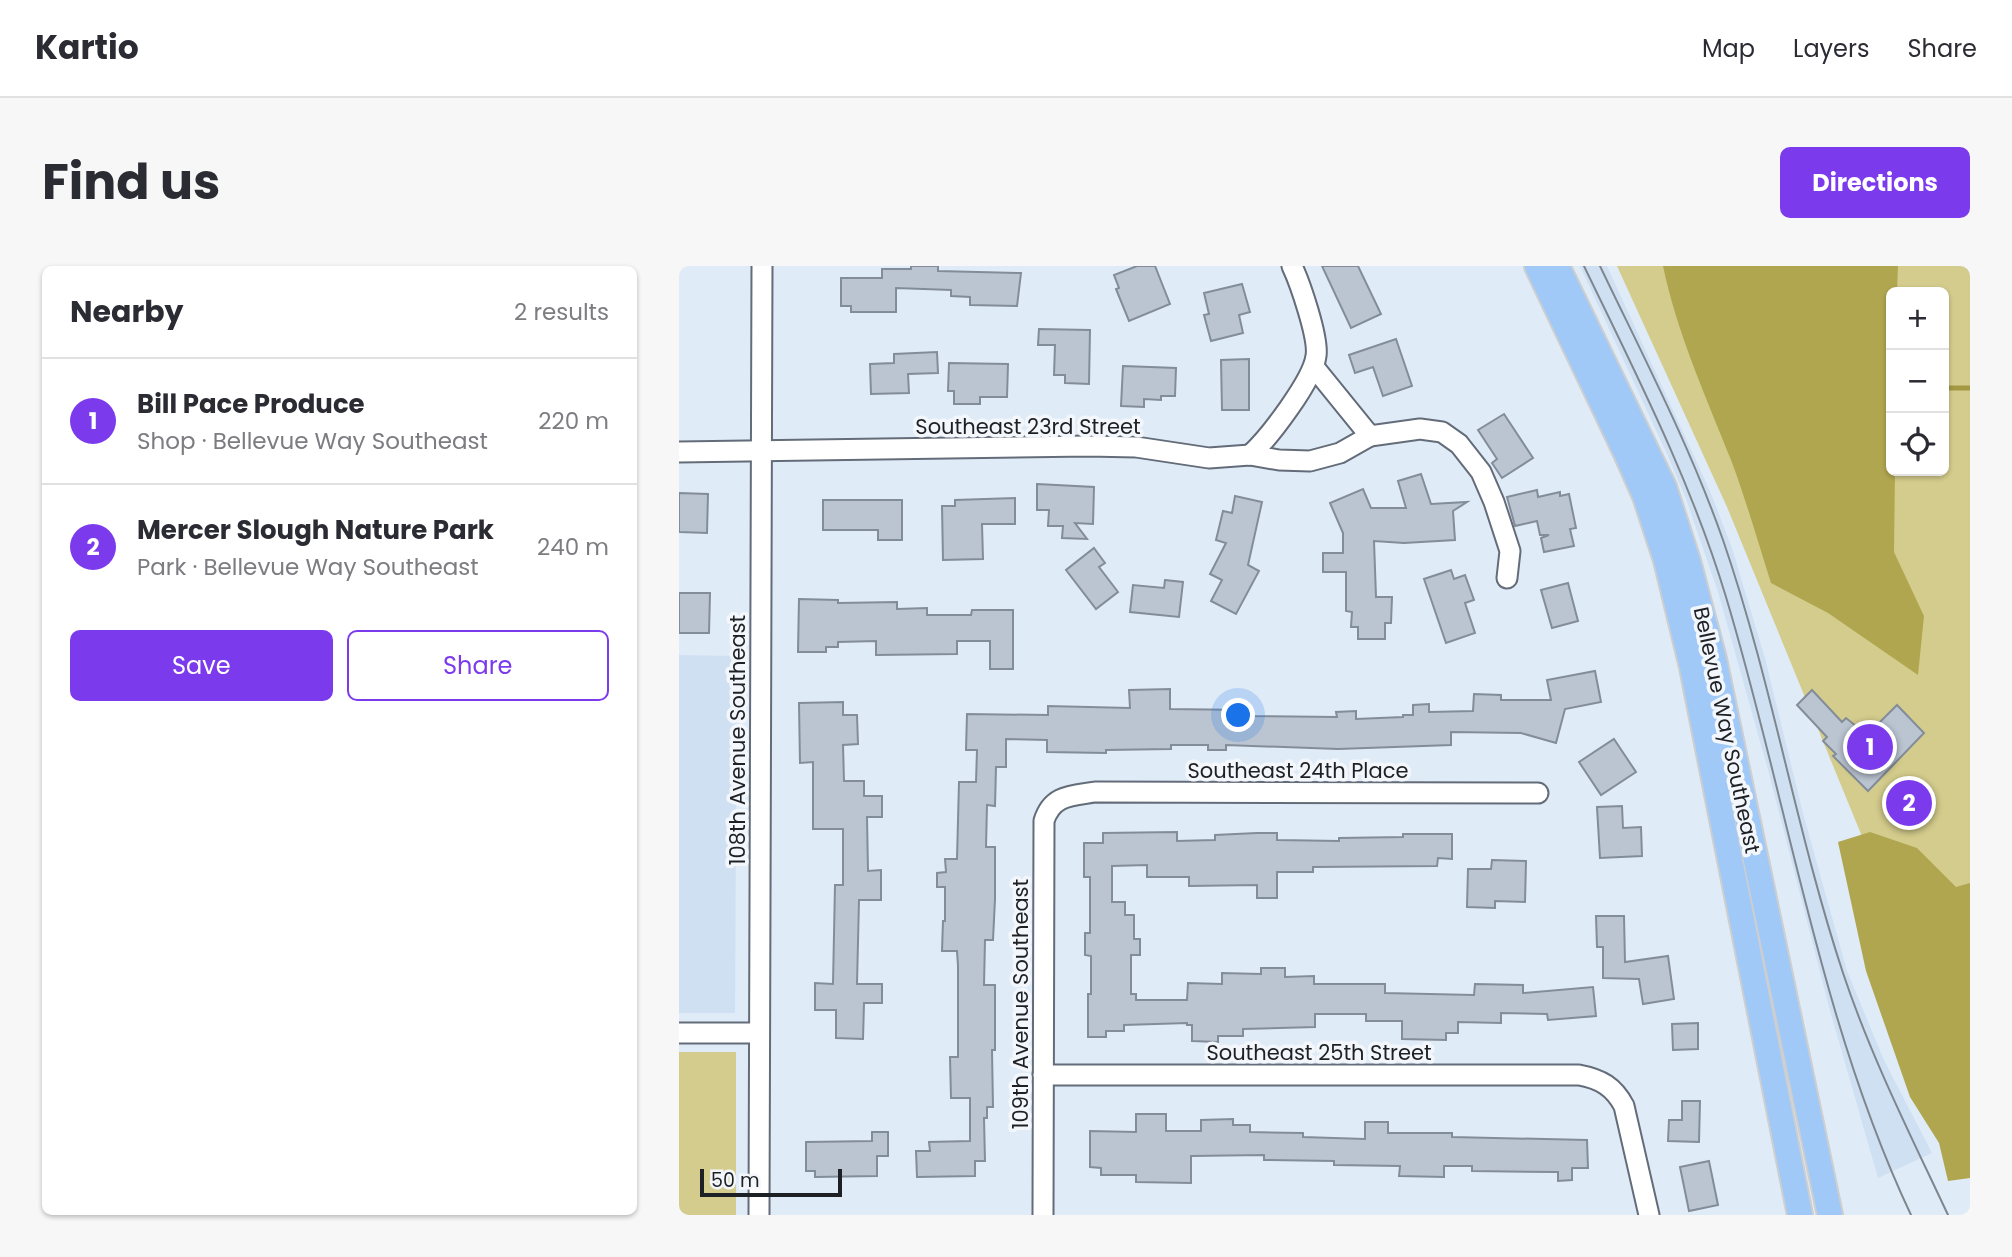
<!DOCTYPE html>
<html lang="en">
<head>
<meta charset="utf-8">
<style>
	:root { --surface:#fff; --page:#f7f7f7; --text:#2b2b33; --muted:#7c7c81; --line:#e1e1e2; --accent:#7c3aed }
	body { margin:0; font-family:Poppins,sans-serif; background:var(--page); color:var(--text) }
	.controls { position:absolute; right:21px; top:21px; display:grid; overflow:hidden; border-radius:10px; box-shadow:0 2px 5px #0004 }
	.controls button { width:63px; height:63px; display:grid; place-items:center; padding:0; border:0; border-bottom:2px solid var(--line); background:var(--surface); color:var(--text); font:35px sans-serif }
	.scale { position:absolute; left:21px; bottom:18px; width:142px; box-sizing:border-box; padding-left:7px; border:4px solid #1d2125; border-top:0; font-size:19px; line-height:24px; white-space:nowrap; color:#1d2125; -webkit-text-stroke:5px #f3f7fc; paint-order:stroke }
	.you { position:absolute; left:560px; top:450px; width:24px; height:24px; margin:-18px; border:5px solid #fff; border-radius:50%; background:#1a73e8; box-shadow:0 0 0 10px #1a73e833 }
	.badge { display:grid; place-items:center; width:46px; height:46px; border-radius:50%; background:var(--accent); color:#fff; font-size:23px; font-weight:700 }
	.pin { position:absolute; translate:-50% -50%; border:4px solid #fff; box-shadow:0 2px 7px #0006 }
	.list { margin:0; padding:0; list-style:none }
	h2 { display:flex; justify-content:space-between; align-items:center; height:91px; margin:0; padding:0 28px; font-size:30px }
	h2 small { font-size:23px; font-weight:400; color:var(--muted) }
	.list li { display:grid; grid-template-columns:46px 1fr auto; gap:21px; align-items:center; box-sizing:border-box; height:126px; padding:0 28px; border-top:2px solid var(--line) }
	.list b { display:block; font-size:26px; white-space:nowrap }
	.list p { margin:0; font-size:23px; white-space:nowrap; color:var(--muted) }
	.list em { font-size:23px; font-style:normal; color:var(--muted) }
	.actions { display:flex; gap:14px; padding:21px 28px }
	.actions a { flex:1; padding:16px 0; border:2px solid var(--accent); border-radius:10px; text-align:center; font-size:24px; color:var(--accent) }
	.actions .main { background:var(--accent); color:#fff }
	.icon { flex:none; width:38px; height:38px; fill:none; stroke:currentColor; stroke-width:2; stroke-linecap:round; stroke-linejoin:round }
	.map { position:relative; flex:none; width:1291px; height:949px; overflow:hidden; border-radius:10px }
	header { display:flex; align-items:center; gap:42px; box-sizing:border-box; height:98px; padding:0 35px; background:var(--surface); border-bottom:2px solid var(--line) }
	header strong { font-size:33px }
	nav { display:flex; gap:38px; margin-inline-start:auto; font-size:24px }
	.intro { display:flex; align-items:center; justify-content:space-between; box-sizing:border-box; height:168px; padding:0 42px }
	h1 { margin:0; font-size:49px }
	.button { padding:18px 32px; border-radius:10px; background:var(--accent); color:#fff; font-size:24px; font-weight:700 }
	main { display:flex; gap:42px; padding:0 42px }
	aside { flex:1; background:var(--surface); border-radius:10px; box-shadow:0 2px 5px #0004 }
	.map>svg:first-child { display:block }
</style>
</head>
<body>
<header>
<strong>Kartio</strong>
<nav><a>Map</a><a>Layers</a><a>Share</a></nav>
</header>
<div class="intro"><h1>Find us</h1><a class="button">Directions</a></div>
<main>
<aside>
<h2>Nearby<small>2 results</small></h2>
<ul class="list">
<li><span class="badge">1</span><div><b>Bill Pace Produce</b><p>Shop · Bellevue Way Southeast</p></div><em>220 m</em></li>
<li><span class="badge">2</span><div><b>Mercer Slough Nature Park</b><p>Park · Bellevue Way Southeast</p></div><em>240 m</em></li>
</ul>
<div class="actions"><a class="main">Save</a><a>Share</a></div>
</aside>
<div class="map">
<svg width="1291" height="949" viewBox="0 0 1291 949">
	<rect width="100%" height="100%" fill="#e0ebf8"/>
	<g fill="#d0e0f3">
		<polygon points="901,0 928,0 1031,225 1053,282 1086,392 1124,547 1168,705 1205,794 1253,887 1199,912 1150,741 1089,504 1039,326 1007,233 988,188"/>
		<polygon points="0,389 58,390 56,747 0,747"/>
	</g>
	<g fill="#d4cc8c" fill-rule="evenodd">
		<path d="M938,0h353v834l-243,-593zM1212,26h53v179h-53z"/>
		<rect x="0" y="786" width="57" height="163"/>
	</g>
	<g fill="#b1a650">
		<path d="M984,0h235l-1,26h-6v179h4l-1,81 30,64 -6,59 -90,-62 -57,-30c-13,-41 -25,-83 -40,-123 -25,-63 -54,-127 -68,-194z"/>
		<polygon points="1191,566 1238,582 1277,621 1291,617 1291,912 1269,915 1260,877 1231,831 1187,705 1159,576"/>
	</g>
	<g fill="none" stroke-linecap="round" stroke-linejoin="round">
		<polyline stroke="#a39942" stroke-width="5" points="1265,122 1291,122"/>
	</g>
	<g fill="#bbc5d2" stroke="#838d99" stroke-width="2">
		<polygon points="232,0 259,0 259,5 342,7 338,40 291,39 291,31 272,30 272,24 217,22 217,46 172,46 172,40 162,40 162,12 203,12 203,3 232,3"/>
		<polygon points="458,0 476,0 491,38 450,55 437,23 440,22 435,9"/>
		<polygon points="643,0 679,0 702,48 672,62"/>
		<polygon points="563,18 571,46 560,49 564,67 532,75 525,49 530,48 525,27"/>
		<polygon points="360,63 411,64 410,118 386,117 386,109 375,109 376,79 359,79"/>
		<polygon points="717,73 733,120 704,130 694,101 676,107 670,89"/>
		<polygon points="258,86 259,107 229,108 230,127 192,128 191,98 215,97 215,88"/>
		<polygon points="570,93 570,144 543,144 542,94"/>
		<polygon points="270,97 329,98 328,131 301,131 301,138 275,138 275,125 269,125"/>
		<polygon points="444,100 497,102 496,130 482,130 482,134 465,133 465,141 442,140"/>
		<polygon points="825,148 854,192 823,212 813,197 818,193 799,164"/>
		<polygon points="742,208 752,238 788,236 774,245 776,274 725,277 695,275 697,331 713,331 712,357 706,357 706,373 679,373 679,361 672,361 673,346 667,345 667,306 644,306 644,287 664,287 664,267 651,237 684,223 692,242 727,242 719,215"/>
		<polygon points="358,218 415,221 414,258 396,257 408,273 383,272 384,260 369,260 370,244 358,244"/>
		<polygon points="858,224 859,231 881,226 881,230 890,228 897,262 891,263 895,280 865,286 862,272 870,269 861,269 858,255 836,260 828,231"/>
		<polygon points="0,227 29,228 28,267 0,266"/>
		<polygon points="556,230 583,236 569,299 580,305 557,348 532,335 543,314 531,308 547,277 537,274 544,245 553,247"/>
		<polygon points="336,232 336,258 303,258 304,293 264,294 263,240 276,240 276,234"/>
		<polygon points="144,234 223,234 223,274 199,274 199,264 144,264"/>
		<polygon points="415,282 426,297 420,301 439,326 417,343 387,304"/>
		<polygon points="772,304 775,313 786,309 795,334 786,337 796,367 767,377 745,313"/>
		<polygon points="486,314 504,316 500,351 451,346 454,319 485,322"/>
		<polygon points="889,317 899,355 873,362 862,324"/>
		<polygon points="0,327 31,327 30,367 0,367"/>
		<polygon points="120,333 159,334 159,337 218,336 218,343 248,342 248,349 292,349 293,344 334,344 334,403 311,403 311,375 278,375 278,388 197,389 197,375 159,376 159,381 147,381 147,386 119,386"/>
		<polygon points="916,405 922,436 886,443 877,477 842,467 772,466 772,479 659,483 547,479 547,484 529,484 529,479 492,479 492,483 427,484 427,487 368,486 368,474 327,473 327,501 317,501 316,540 308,539 307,581 316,581 316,633 314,674 306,674 305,719 316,719 316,784 313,784 314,841 308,841 308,852 305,852 306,895 296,895 296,910 238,911 237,885 251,885 250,876 291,875 291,832 272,832 271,791 279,791 279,700 278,685 263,685 264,655 266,655 266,621 258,621 258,607 267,606 266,593 278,593 280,516 297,516 298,484 287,484 288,448 369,449 369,440 451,442 450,424 491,423 491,443 566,444 566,450 658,451 657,446 677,445 677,453 724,451 724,449 734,449 734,439 750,438 750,446 794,445 795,428 822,429 822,434 872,434 868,414"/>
		<polygon points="1133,424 1163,456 1167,452 1188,469 1218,439 1245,467 1189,525 1154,490 1157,488 1144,475 1148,471 1118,439"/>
		<polygon points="164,436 164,449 178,449 179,478 164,479 165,515 185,515 185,530 203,530 203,551 188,551 189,605 202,604 202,634 180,634 178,718 203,718 203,737 185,737 184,773 157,772 157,744 136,744 136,717 154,718 156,619 164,619 164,563 134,563 134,496 121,497 120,437"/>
		<polygon points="935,473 957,506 922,529 900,496"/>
		<polygon points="943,540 944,562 962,561 963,590 921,592 918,541"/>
		<polygon points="498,566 498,575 536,574 536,569 578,567 598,567 598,574 660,575 660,572 724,571 724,568 773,568 773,593 759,592 758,600 634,601 634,606 598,606 598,632 578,632 578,619 510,620 510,611 468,611 468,599 433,600 433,636 446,636 446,649 455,649 455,673 461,673 461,689 452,689 452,728 457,728 457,734 508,734 509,717 543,718 543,707 582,708 582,702 606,702 606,711 635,710 635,718 706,718 706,727 795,729 796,718 844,719 844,727 914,721 917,750 869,754 868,748 822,747 822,757 779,756 779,767 767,767 767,774 723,773 723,755 687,755 687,748 636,748 636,761 564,763 564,770 539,770 539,776 513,775 513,759 508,759 508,757 445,759 445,765 427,765 427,771 409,771 409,728 412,728 412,690 406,689 406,667 411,667 411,611 405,611 405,577 424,577 424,567"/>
		<polygon points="813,594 847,595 846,636 816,635 816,642 788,641 789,603 812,603"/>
		<polygon points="917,650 945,650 946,696 989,690 995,733 964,738 960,713 924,712 924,681 918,681"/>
		<polygon points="1019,757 1019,783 994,784 993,758"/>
		<polygon points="1003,835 1021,835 1020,876 989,875 990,854 1003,854"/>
		<polygon points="457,848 487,848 487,865 522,865 522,854 554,853 554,859 571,859 571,866 624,867 624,871 686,873 686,856 709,856 709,867 773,867 773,871 908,874 909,902 893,902 893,914 879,915 879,906 876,906 793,905 793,900 765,900 765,911 720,910 721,900 655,899 655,895 585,894 585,889 512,890 512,917 457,916 457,909 422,909 422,902 411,901 411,865 457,866"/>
		<polygon points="193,866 209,866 209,890 198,890 198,910 136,911 136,905 127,905 127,876 193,875"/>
		<polygon points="1030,895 1039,939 1010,945 1001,901"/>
	</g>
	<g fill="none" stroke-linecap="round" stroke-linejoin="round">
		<defs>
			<g id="minor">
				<polyline points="635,101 691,170 741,163 763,166 780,178 802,206 815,236 831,285 828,312"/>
				<polyline points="0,186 409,180 457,181 530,192 571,189 600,194 631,195 661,187 691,170"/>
				<path d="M571,189c19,-17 63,-75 66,-99 3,-18 -16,-73 -24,-90"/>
				<polyline points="0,767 80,767"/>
				<path d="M364,809h536c22,4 35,12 45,31l25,109"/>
				<polyline points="80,949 83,0"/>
				<path d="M364,949l1,-394c8,-26 27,-25 51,-29l443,1"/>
			</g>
			<g id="major">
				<polyline points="858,0 947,187 966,230 987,294 1013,401 1121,949"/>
				<polyline points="878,0 985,221 1009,295 1035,393 1151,949"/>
			</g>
		</defs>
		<use href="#minor" stroke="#636c78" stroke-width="23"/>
		<use href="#major" stroke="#cdcecf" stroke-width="28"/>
		<use href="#minor" stroke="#fff" stroke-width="19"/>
		<use href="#major" stroke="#a0c9f8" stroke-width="24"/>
		<g stroke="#7e868e" stroke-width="2">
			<path d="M905,0c52,108 107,215 142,331 62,205 93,423 185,618"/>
			<path d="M921,0c43,90 90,180 123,274 49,142 73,291 120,433 28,84 68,163 105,242"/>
		</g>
	</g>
	<g text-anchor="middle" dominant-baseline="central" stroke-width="7" stroke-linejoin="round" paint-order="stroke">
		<g font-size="21" fill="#1d2125" stroke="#f3f7fc">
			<text x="349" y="160">Southeast 23rd Street</text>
			<text transform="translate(1048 464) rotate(78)">Bellevue Way Southeast</text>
			<text transform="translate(58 474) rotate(-90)">108th Avenue Southeast</text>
			<text x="619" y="504">Southeast 24th Place</text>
			<text transform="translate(341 738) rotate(-90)">109th Avenue Southeast</text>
			<text x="640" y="786">Southeast 25th Street</text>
		</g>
	</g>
</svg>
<div class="controls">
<button>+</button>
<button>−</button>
<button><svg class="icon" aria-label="locate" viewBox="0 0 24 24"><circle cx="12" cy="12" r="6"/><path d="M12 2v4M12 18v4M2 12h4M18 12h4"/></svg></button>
</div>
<div class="scale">50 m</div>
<div class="you"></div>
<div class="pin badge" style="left:1191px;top:481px">1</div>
<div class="pin badge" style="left:1230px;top:537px">2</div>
</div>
</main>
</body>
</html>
